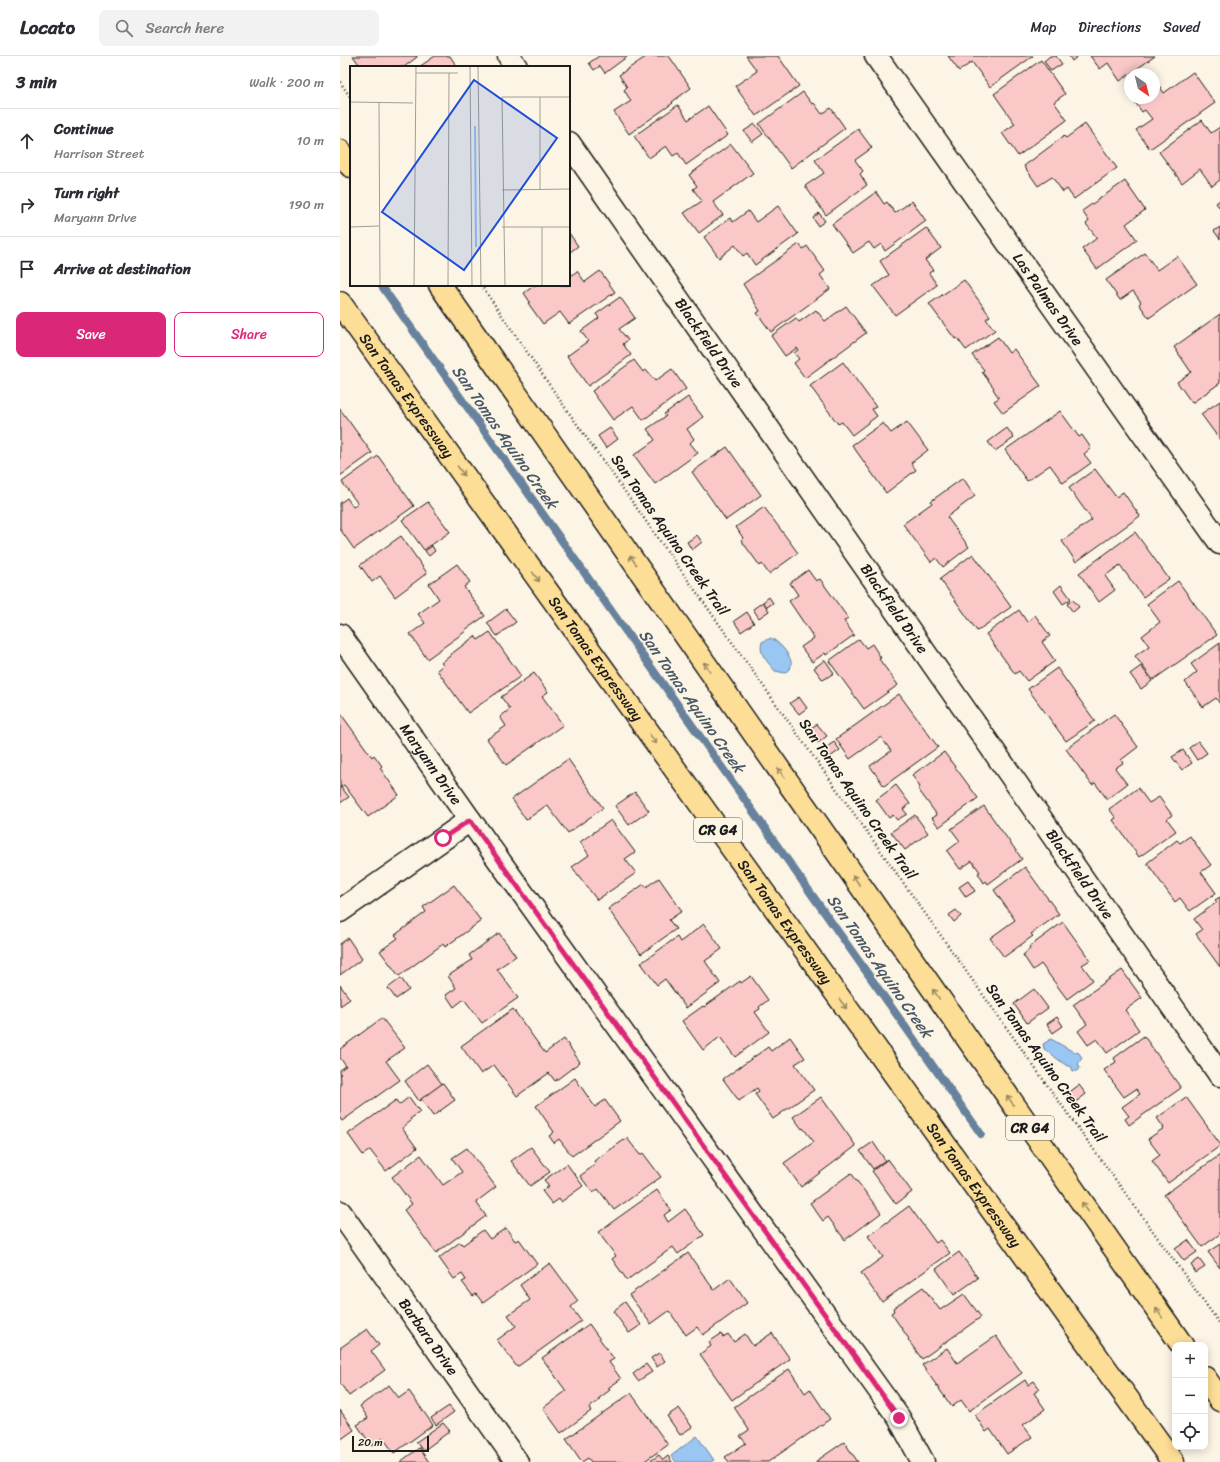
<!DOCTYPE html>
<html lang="en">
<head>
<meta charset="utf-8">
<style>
	:root { --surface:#fff; --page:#f2f2f3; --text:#2b2b33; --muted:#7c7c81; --line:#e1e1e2; --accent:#db2777 }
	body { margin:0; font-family:Sriracha,sans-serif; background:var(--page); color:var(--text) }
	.controls { position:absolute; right:12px; bottom:12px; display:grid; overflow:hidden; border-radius:8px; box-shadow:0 2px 10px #0003 }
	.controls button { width:36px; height:36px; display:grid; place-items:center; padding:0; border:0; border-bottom:1px solid var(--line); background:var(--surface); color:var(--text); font:20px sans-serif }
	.compass { position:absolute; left:784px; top:12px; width:36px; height:36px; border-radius:50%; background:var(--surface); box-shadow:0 2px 10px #0003; rotate:145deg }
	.scale { position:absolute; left:12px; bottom:10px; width:77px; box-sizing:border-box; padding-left:4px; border:2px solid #1c1c1c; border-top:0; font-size:11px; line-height:14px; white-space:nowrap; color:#1c1c1c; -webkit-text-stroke:3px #fcf5e5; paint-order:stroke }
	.stop { position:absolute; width:12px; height:12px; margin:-9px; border:3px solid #db2777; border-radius:50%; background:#fff }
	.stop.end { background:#db2777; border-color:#fff; box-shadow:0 1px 4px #0008 }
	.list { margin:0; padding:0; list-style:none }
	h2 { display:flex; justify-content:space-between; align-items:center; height:52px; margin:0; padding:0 16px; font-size:17px }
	h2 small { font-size:13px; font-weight:400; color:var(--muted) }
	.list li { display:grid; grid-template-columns:26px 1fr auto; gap:12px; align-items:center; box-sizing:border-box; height:64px; padding:0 16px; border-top:1px solid var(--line) }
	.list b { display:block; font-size:15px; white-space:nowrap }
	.list p { margin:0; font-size:13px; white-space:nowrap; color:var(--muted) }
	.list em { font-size:13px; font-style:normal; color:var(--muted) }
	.actions { display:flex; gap:8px; padding:12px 16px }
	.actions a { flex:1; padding:9px 0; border:1px solid var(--accent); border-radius:8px; text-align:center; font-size:14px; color:var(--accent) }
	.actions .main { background:var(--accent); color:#fff }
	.icon { flex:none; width:22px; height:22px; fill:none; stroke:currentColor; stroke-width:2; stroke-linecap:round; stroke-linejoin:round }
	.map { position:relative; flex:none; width:880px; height:1406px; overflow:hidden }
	header { display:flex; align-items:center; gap:24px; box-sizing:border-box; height:56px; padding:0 20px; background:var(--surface); border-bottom:1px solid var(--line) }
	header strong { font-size:19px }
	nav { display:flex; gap:22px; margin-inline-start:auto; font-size:14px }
	.search { width:280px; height:36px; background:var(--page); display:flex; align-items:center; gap:10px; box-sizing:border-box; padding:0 14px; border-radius:8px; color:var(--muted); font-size:15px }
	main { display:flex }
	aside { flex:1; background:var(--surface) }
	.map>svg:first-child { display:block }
</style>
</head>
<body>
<header>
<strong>Locato</strong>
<div class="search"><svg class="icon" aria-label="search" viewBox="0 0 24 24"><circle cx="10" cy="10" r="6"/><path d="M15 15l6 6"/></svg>Search here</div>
<nav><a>Map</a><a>Directions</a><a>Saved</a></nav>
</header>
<main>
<aside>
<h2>3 min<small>Walk · 200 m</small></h2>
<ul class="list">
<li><svg class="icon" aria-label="ahead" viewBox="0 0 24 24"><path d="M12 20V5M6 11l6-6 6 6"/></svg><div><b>Continue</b><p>Harrison Street</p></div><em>10 m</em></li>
<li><svg class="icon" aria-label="right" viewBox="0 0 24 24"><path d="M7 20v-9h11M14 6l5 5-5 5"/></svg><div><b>Turn right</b><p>Maryann Drive</p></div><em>190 m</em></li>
<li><svg class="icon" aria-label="arrive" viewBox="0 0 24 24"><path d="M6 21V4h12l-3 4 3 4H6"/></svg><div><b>Arrive at destination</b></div></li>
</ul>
<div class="actions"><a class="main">Save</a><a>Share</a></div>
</aside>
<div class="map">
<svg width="880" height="1406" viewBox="0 0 880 1406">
	<rect width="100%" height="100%" fill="#fcf5e5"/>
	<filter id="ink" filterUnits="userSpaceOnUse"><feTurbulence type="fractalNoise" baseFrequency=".025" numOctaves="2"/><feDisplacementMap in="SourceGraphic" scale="8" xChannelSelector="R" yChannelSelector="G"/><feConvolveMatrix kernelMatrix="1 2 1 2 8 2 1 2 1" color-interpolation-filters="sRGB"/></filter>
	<g filter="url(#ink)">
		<g fill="#99c6f3" stroke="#67829d">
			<path d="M431,582c7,3 23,20 20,28 -1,3 -4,5 -6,7l-10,-2c-7,-9 -17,-17 -13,-29z"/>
			<polygon points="711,983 732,995 739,997 742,1002 738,1008 740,1012 738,1015 733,1015 731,1010 727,1010 704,993 703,988"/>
			<polygon points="357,1380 374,1404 371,1406 336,1406 331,1400"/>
		</g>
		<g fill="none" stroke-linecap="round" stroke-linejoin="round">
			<polyline stroke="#67829d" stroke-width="8" points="41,229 641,1078"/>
		</g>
		<g fill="#f9c8c7" stroke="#1c1c1c">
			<polygon points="13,0 77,0 77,1 64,11 21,11"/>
			<polygon points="95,0 110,0 117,11 79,11"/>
			<polygon points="259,0 288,0 265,17 260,10 254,14 249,7"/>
			<polygon points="307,0 329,0 351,32 332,46 333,47 289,78 274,56 291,45 284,34 287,31 279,19"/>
			<polygon points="406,0 438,0 459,30 416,60 395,30 417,15"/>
			<polygon points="608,0 693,0 650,31 632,6 619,15"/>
			<polygon points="710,0 716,0 722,8 711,15 704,5"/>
			<polygon points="729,0 738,0 732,5"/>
			<polygon points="750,0 815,0 780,25 768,7 760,13"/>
			<polygon points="701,4 725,38 714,46 727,64 678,100 662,77 675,68 654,38"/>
			<polygon points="853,16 875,47 810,93 796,74 812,63 805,54 802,56 792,42 814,42 814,22 824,37"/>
			<polygon points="463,36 472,48 474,47 482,58 491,52 505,72 451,112 419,68"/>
			<polygon points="338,49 348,64 368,50 388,79 346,109 338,97 333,100 326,90 309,102 294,80"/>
			<polygon points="862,64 871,77 880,71 880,124 872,130 860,113 842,127 819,96"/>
			<polygon points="415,68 423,78 412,86 404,75"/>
			<polygon points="745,68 777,112 734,143 727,133 723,136 712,121 698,130 684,110 724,80 726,82"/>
			<polygon points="518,73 532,92 515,104 523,115 520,118 527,129 486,159 465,130 484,117 475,104"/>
			<polygon points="391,88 413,117 373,146 383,159 359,177 344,157 362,145 353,133 357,130 349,119"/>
			<polygon points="785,125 805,154 786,168 797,184 757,213 742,193 757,182 746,168 749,165 742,155"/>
			<polygon points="536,136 544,148 547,146 555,157 572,145 586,165 545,195 541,188 534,193 529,186 513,197 492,168"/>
			<polygon points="880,144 880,152 876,147"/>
			<polygon points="438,150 458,178 415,209 407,197 403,200 395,189 379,202 364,181 390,162 393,166 408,155 416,166"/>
			<polygon points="479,157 485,165 478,170 473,162"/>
			<polygon points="880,171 880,183 874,175"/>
			<polygon points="586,172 601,192 585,204 593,214 589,217 597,229 555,259 533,230 549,219 540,205"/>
			<polygon points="229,177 238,190 229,197"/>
			<polygon points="459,188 463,193 467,190 485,215 480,219 490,233 431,276 417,257 420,255 403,228"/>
			<polygon points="805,197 817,214 837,200 857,228 809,262 799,248 801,246 793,235 780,244 766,224"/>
			<polygon points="237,215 245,226 260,215 275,236 229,268 220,256 203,268 188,247 190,246 184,237 195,229 229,229 229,217 231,220"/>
			<polygon points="624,224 650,260 646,263 655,274 626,294 617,282 615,283 589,248"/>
			<polygon points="280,241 295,262 279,273 288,284 283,288 291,299 248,330 227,300 248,285 241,275 259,262 256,258"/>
			<polygon points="506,250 526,277 465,322 454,307 459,303 454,297 458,294 457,292 445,300 431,280 456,262 459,266 476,254 485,265"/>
			<polygon points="880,258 880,327 852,347 837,326 851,316 834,291"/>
			<polygon points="658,281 669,297 674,293 701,330 663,357 654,345 659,342 653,333 654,332 642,316 644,314 632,299"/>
			<polygon points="294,304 303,316 306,314 315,325 332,313 346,333 303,364 293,350 273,364 252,335"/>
			<polygon points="503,306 536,351 532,353 537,360 512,379 502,366 498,368 470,330"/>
			<polygon points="348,341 363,361 347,373 354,383 350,387 358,397 315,428 294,399 315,384 307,373 326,360 324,358"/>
			<polygon points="880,345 880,384 861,358"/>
			<polygon points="0,353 32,397 0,420"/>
			<polygon points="720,355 739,381 742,379 751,392 744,398 751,407 723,427 710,409 687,425 665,394"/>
			<polygon points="567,366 588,394 571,407 576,414 546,437 512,389 543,367 551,377"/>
			<polygon points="270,372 278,383 266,392 258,380"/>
			<polygon points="667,372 674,382 655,395 648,386"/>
			<polygon points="387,391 421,439 386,464 352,416"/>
			<polygon points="38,400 74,450 14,493 0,473 0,447 7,442 13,451 18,448 2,426"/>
			<polygon points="755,413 776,441 783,436 800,460 736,506 722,485 752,464 729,432"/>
			<polygon points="623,422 635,440 607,461 629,491 603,511 596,502 591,506 563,468 592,447 591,445"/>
			<polygon points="88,446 110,476 84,494 62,464"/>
			<polygon points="424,451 458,497 429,518 422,508 420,510 401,484 403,482 396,471"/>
			<polygon points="795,476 829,523 803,541 780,509 765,520 775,534 759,546 739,517"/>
			<polygon points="357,479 362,486 352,494 347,486"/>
			<polygon points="61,480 87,517 55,541 40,520 32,526 20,509"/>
			<polygon points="92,490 95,495 89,500 85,495"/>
			<polygon points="633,498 671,551 637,575 600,523"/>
			<polygon points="117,508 130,526 124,531 145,560 125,574 126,575 87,603 70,578 85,567 78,558 99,543 89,528"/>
			<polygon points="468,514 476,525 480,523 508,562 504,565 514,579 486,599 485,597 472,606 461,591 474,582 449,545 458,539 450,527"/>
			<polygon points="838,525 877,579 813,624 795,600 809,590 802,580 820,566 807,548"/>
			<polygon points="721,529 731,543 723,548 714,535"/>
			<polygon points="429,541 433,547 427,551 423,546"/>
			<polygon points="733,544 739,551 733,556 727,548"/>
			<polygon points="423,546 429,555 419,562 413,553"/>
			<polygon points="166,553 176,566 157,580 147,567"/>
			<polygon points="679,554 687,566 695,559 710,580 702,586 715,605 687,625 679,615 675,618 646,578"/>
			<polygon points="407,556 414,567 401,576 394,565"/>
			<polygon points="150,576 181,620 128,657 97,614 103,609 101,607 110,600 110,599 135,580 138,584"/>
			<polygon points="519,583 526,592 532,588 541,602 539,603 558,629 524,653 489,605"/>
			<polygon points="880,587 880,648 876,642 863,651 845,626 857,616 851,608"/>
			<polygon points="485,604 494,617 483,624 474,612"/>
			<polygon points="801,610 812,625 801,633 790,618"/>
			<polygon points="717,612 755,665 726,685 688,633"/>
			<polygon points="194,617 208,636 202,640 223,669 166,709 147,683 166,670 160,661 170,653 161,641"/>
			<polygon points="559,638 598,691 544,730 530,710 551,695 541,681 510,703 496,683"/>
			<polygon points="459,641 467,652 459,658 450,647"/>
			<polygon points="1,658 32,701 34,699 42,710 40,712 59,739 28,761 4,729 0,731 0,659"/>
			<polygon points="774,658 798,691 781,704 783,707 775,712 787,728 767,743 755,727 752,729 726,693"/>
			<polygon points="477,668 487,680 478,687 468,674"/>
			<polygon points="858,685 867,697 857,704 849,692"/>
			<polygon points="494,686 500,694 490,701 484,693"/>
			<polygon points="843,694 852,707 842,714 832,701"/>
			<polygon points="604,696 638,742 599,771 592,762 597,759 578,733 580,731 572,719"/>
			<polygon points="228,703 263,752 228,777 207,749 186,764 172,743"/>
			<polygon points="556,729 570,748 563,753 567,758 557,764 553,759 549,762 536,744"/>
			<polygon points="0,731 1,731 9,741 0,747"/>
			<polygon points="798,732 809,747 819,741 832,759 827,763 836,775 799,801 773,764 776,762 769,753"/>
			<polygon points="295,736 309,755 289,769 275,750"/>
			<polygon points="644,750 682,803 648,828 646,825 644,827 638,817 640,816 632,805 620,813 607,795 620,785 611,773"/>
			<polygon points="575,759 588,777 565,794 551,776"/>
			<polygon points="271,764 295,796 285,803 296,817 257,844 232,811 249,799 240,786"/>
			<polygon points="850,780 871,809 861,816 876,837 850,855 840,842 835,846 807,807 837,784 840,787"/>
			<polygon points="685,811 719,858 691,878 693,880 664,901 650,882 675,864 654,834"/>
			<polygon points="319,822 342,855 329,864 336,873 301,898 268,853 304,828 306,831"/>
			<polygon points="628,825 635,835 626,841 619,831"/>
			<polygon points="114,829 141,865 105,891 103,888 59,920 40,895 58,882 55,879 86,856 83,851"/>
			<polygon points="880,841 880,911 856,878 862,874 854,863 877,846 875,844"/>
			<polygon points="616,854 621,860 614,866 609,859"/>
			<polygon points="723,866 750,904 742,909 753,924 727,943 701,908 693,914 683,899 690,893 689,891"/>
			<polygon points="364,868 382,893 365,905 380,927 346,952 325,923 317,929 301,907 337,881 340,886"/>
			<polygon points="159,877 176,900 157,913 178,942 142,967 124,943 114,951 106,939 116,932 108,920 132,904 129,899"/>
			<polygon points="8,882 22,903 0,919 0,888"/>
			<polygon points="782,914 802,942 785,954 799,974 767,997 757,983 748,989 738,975 747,968 733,949"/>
			<polygon points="411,920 428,944 419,951 420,953 415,956 429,976 395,1001 380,981 363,994 342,965 363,950 364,951 400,925 401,927"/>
			<polygon points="61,922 69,934 56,943 48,932"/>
			<polygon points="0,929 10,943 0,950"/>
			<polygon points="694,933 708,952 687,967 674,948"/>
			<polygon points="173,953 205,997 224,983 240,1006 215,1025 209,1017 177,1040 154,1009 141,1018 121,990"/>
			<polygon points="717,961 723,970 713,977 707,968"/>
			<polygon points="42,962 65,992 46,1005 60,1024 2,1065 0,1062 0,1027 1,1027 0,1014 6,1010 0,1002 0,993"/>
			<polygon points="804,980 841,1032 789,1069 785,1063 789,1060 782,1051 800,1038 796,1033 784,1041 764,1014 776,1006 774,1002"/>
			<polygon points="450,981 465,1002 455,1008 474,1034 433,1063 415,1038 419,1035 417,1032 399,1045 383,1023 428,991 431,995"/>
			<polygon points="87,1008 102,1028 79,1045 65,1025"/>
			<polygon points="235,1022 255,1051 265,1044 280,1065 232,1100 219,1083 214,1087 209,1080 214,1076 196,1050"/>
			<polygon points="103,1027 115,1044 93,1060 81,1043"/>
			<polygon points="739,1029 746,1038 733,1048 727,1038"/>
			<polygon points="69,1041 80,1056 70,1063 71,1065 62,1072 77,1092 46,1115 30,1094 23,1099 8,1078 56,1044 59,1049"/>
			<polygon points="481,1041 516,1090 461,1131 444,1107 474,1086 463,1072 462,1073 453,1061"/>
			<polygon points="846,1041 880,1088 880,1090 828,1127 812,1105 820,1099 808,1083 824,1072 817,1062"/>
			<polygon points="287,1082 300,1099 303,1097 321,1121 274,1154 258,1133 253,1137 240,1120 256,1108 254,1105"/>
			<polygon points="533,1086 545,1104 533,1113 520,1095"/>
			<polygon points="191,1091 210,1116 190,1130 171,1105"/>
			<polygon points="127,1092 156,1131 136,1146 146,1160 96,1197 64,1154 72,1148 52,1121 81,1099 103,1129 122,1116 112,1102"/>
			<polygon points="880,1099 880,1178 862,1191 824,1139"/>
			<polygon points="548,1103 572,1136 556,1148 532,1115"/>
			<polygon points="227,1108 243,1130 221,1146 219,1143 212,1148 202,1135 209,1130 204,1124"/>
			<polygon points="511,1117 541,1157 505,1184 488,1161 483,1165 470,1147"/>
			<polygon points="317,1134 331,1154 324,1159 328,1166 345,1153 364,1179 338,1198 333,1191 287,1224 272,1203 276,1200 258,1176"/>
			<polygon points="569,1150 596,1187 600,1184 610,1197 542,1246 521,1217 543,1201 528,1180"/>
			<polygon points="166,1172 175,1185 179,1183 197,1208 143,1247 136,1238 133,1240 122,1226 126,1224 122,1218 114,1223 99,1202 120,1186 123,1189 143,1174 150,1183"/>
			<polygon points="848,1184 857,1196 844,1205 835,1193"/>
			<polygon points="880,1188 880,1212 868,1196"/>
			<polygon points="619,1196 638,1222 614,1239 596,1213"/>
			<polygon points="348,1197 374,1234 390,1222 407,1247 363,1279 357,1271 346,1279 329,1255 311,1268 289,1239"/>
			<polygon points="859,1203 865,1211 856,1217 851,1209"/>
			<polygon points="210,1207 238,1245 231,1251 241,1265 177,1311 157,1284 176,1270 168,1259 190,1244 180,1229"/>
			<polygon points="583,1231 600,1254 624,1238 641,1261 582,1303 568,1284 569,1283 551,1257 554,1255 553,1252"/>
			<polygon points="285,1246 301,1269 289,1277 273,1255"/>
			<polygon points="249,1268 274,1303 269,1306 281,1323 268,1332 270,1334 258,1343 260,1344 249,1352 251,1355 221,1377 203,1352 226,1335 202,1302"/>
			<polygon points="27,1273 39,1289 31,1295 45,1314 9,1340 0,1327 0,1292"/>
			<polygon points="432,1277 450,1303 392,1344 360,1298 371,1290 369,1286 381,1278 383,1281 388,1278 394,1286 405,1278 413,1290"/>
			<polygon points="656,1280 682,1317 629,1355 621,1344 612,1351 582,1309 607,1292 617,1307"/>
			<polygon points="319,1297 325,1305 317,1311 311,1302"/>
			<polygon points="306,1308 312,1316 298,1325 293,1318"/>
			<polygon points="449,1313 465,1337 470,1333 490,1363 428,1406 389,1406 385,1401 406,1387 400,1380 409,1374 394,1351"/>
			<polygon points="685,1324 688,1329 694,1325 700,1333 694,1337 705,1353 683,1369 692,1381 667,1398 650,1373 646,1376 635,1359"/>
			<polygon points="49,1329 59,1342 69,1335 93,1369 54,1397 43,1382 32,1390 17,1369 28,1362 20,1350"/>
			<polygon points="291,1337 328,1389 303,1406 251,1406 248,1402 242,1406 226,1383"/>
			<polygon points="109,1350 114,1356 96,1369 91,1362"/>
			<polygon points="339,1352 352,1371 340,1379 327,1360"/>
			<polygon points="0,1354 14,1374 0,1384"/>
			<polygon points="103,1367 110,1375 83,1395 76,1386"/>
			<polygon points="504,1386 518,1406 475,1406"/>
			<polygon points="79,1392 89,1406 60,1406"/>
			<polygon points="319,1399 323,1404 328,1400 332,1406 309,1406"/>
		</g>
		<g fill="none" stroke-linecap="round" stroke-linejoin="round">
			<defs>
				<g id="street">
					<polyline points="169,0 176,11"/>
					<path id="s1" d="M536,0l344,487"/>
					<path id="s2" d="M229,87l651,932"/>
					<polyline points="0,855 130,764"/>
					<path id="s3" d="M0,1156l177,250"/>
				</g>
				<g id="secondary">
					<path id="s4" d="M0,579l130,185 429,598 24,44"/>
				</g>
				<g id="highway">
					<polyline points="0,95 11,110"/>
					<polyline points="100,229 842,1289"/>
					<path id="s5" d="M0,247l833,1159"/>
					<polyline points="865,1322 880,1344"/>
				</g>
			</defs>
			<use href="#street" stroke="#1c1c1c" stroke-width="25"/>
			<use href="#secondary" stroke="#1c1c1c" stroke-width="25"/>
			<use href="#highway" stroke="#1c1c1c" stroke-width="25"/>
			<g stroke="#1c1c1c" stroke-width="2.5" stroke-dasharray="1 3" stroke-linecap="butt">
				<polyline points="0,26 11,42"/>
				<polyline points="141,229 224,350 710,1033 880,1268"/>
			</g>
			<use href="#street" stroke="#fcf5e5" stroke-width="22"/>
			<use href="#secondary" stroke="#fcf5e5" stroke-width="22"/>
			<use href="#highway" stroke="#fdde96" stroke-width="22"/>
		</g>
		<defs><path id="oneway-shaft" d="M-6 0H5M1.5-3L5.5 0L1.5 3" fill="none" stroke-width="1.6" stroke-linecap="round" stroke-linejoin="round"/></defs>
		<g stroke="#98875f">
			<use href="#oneway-shaft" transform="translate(121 415) rotate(54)"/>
			<use href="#oneway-shaft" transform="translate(293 504) rotate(-125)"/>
			<use href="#oneway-shaft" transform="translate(196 521) rotate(54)"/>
			<use href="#oneway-shaft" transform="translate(367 611) rotate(-125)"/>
			<use href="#oneway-shaft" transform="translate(313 683) rotate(54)"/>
			<use href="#oneway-shaft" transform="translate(441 717) rotate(-125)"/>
			<use href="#oneway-shaft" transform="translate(516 824) rotate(-125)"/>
			<use href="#oneway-shaft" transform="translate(596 938) rotate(-125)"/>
			<use href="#oneway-shaft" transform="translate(503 948) rotate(54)"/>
			<use href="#oneway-shaft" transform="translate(670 1044) rotate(-125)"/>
			<use href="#oneway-shaft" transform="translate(745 1151) rotate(-125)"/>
			<use href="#oneway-shaft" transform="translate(819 1257) rotate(-125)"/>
		</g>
	</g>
	<g fill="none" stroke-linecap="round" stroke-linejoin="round" filter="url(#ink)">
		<polyline stroke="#db2777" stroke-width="5" points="103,782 130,764 559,1362"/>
	</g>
	<g text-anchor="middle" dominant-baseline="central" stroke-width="3" stroke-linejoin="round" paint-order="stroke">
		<g fill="#fcf5e5" stroke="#5f5d58" stroke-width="1">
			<rect x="354" y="762" width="48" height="24" rx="3"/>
			<rect x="666" y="1060" width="48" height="24" rx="3"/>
		</g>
		<g font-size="14" font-weight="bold" fill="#1c1c1c">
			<text x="378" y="774">CR G4</text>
			<text x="690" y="1072">CR G4</text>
		</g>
		<g font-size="15" fill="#1c1c1c" stroke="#fcf5e5">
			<text stroke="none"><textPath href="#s1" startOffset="298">Las Palmas Drive</textPath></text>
			<text stroke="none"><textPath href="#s2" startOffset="244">Blackfield Drive</textPath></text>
			<text stroke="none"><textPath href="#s5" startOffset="114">San Tomas Expressway</textPath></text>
			<text transform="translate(330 479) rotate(55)">San Tomas Aquino Creek Trail</text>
			<text stroke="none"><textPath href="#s2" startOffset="568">Blackfield Drive</textPath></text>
			<text stroke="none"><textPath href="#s5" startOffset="438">San Tomas Expressway</textPath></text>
			<text stroke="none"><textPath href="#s4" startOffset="158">Maryann Drive</textPath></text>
			<text transform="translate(518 743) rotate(55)">San Tomas Aquino Creek Trail</text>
			<text stroke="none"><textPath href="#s2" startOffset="892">Blackfield Drive</textPath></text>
			<text stroke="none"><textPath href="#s5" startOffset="762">San Tomas Expressway</textPath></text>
			<text transform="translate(706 1007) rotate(54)">San Tomas Aquino Creek Trail</text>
			<text stroke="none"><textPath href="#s5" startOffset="1086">San Tomas Expressway</textPath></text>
			<text stroke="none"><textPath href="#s3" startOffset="153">Barbara Drive</textPath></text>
		</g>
		<g font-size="16" font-style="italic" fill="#485867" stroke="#fcf5e5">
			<text transform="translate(165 381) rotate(55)">San Tomas Aquino Creek</text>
			<text transform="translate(352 645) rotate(55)">San Tomas Aquino Creek</text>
			<text transform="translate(540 910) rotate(55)">San Tomas Aquino Creek</text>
		</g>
	</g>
	<g transform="translate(10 10)">
		<rect width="220" height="220" fill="#fcf5e5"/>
		<path fill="none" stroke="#99c6f3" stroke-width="2" d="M125,60l1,121"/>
		<path fill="none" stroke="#a29e95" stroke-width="1" d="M120,0l2,220M128,0l3,220M66,7h42M190,31v93M0,36l63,1M29,36l1,184M152,124l68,-1M0,161l29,-1M152,161h68M192,161v59M64,220l2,-220M98,220l1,-213M155,220l-3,-189h68"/>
		<path fill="#1d4ed8" fill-opacity="0.15" stroke="#1d4ed8" stroke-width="2" d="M124,14l83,58 -93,132 -82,-58z"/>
		<rect width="220" height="220" fill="none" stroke="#1c1c1c" stroke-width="2"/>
	</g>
</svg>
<div class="controls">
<button>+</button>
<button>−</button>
<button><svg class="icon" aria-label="locate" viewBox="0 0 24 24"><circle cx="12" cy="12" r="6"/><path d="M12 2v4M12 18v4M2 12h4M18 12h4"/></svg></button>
</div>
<svg class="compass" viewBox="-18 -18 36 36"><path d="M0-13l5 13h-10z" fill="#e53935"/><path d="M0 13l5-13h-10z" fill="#7c7c81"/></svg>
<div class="scale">20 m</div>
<div class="stop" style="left:103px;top:782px"></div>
<div class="stop end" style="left:559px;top:1362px"></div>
</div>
</main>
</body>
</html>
